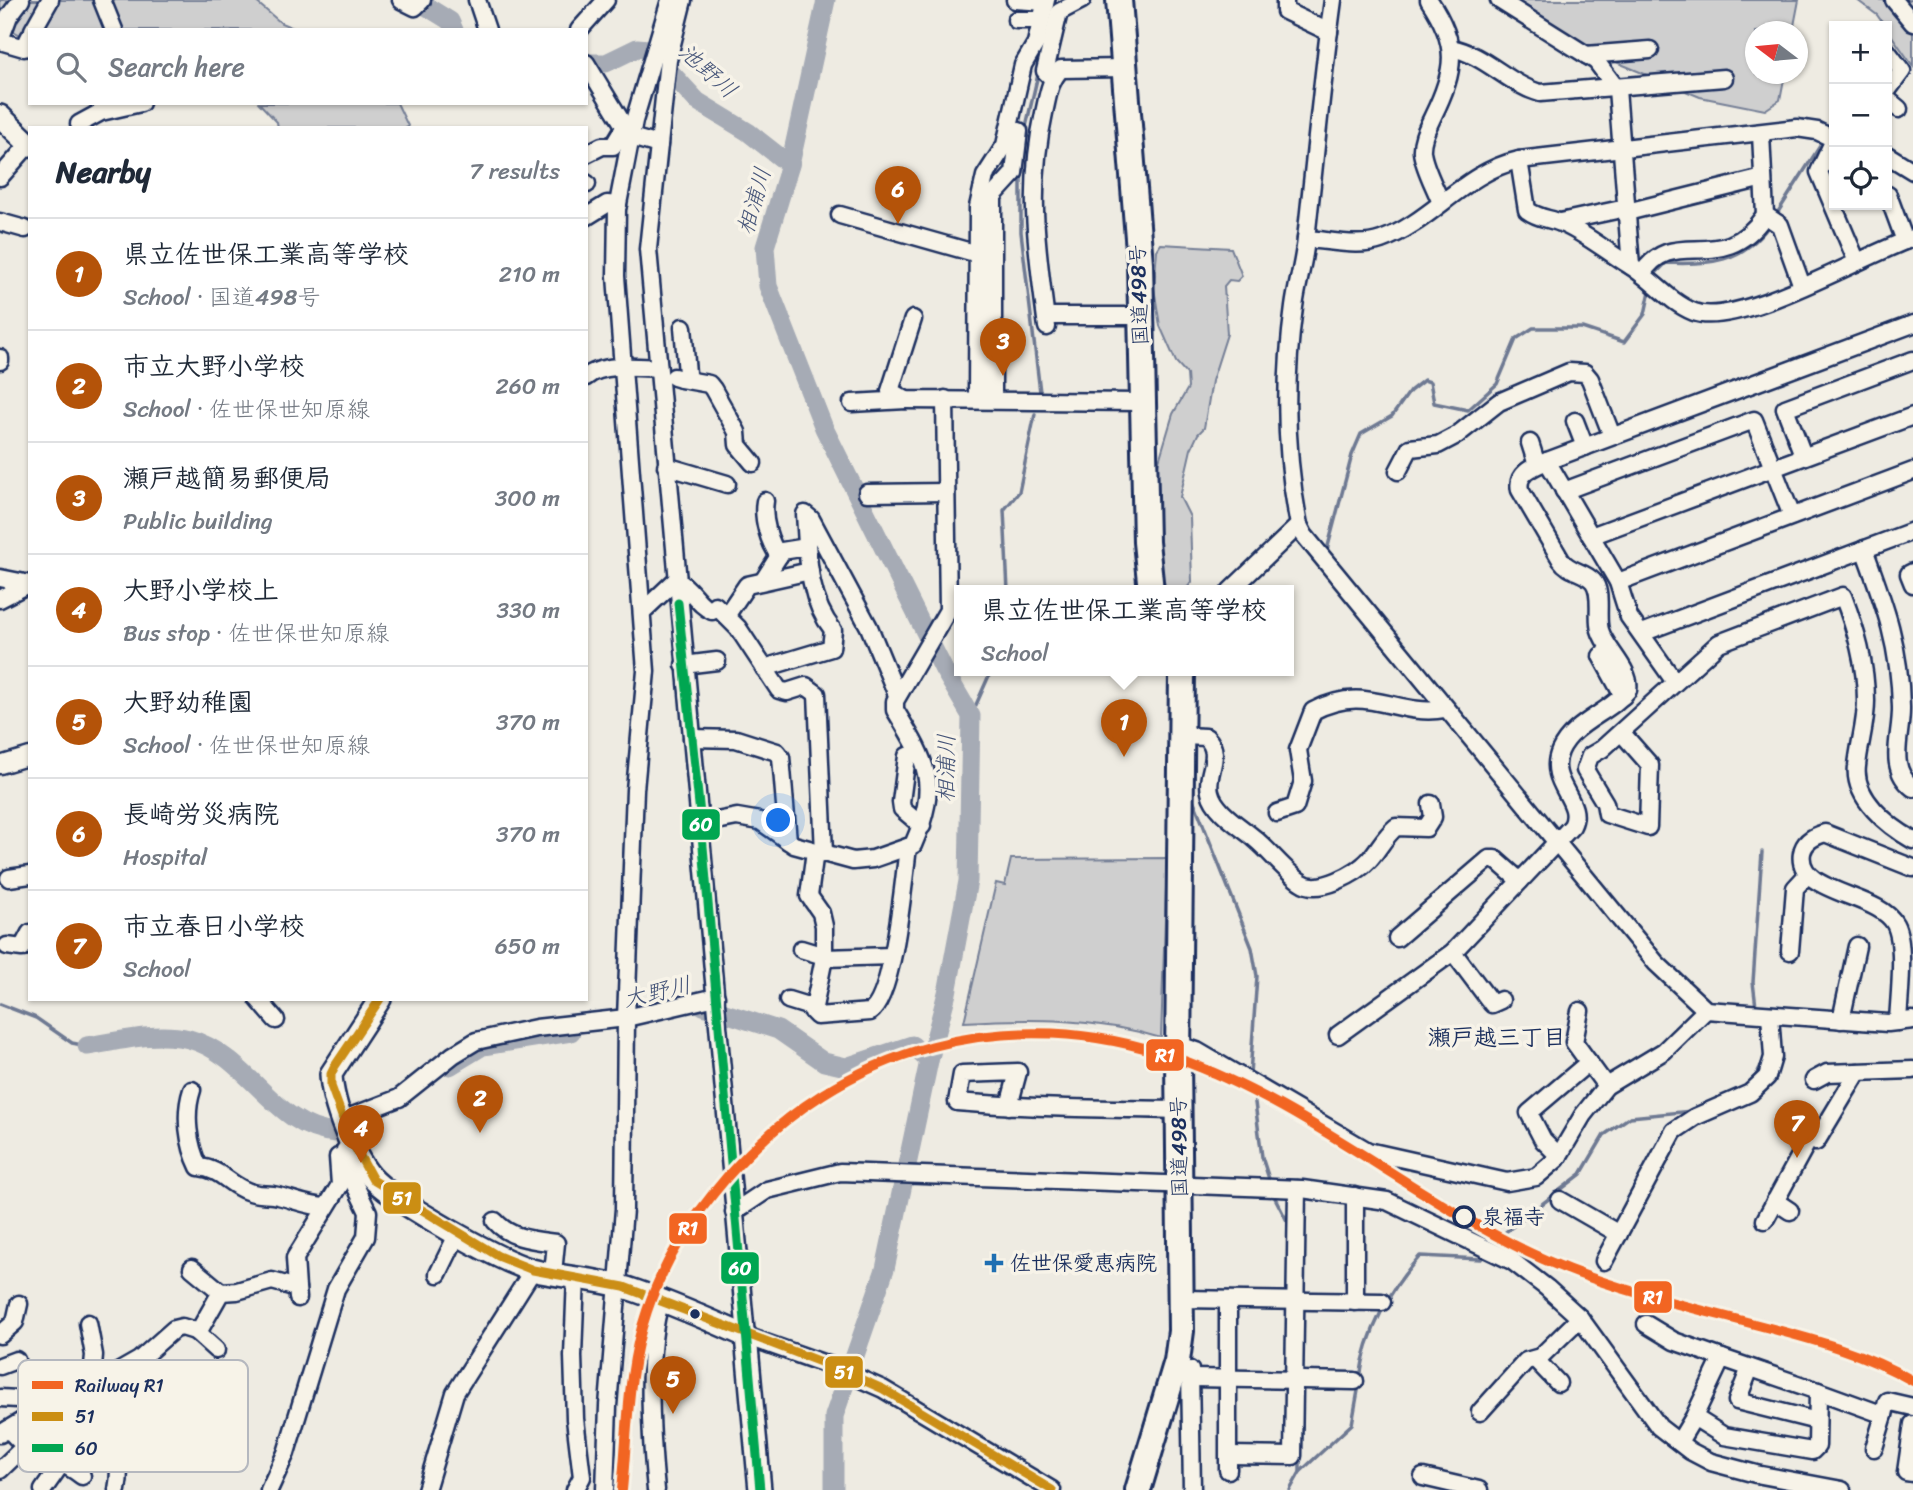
<!DOCTYPE html>
<html lang="en">
<head>
<meta charset="utf-8">
<style>
	:root { --surface:#fff; --page:#f6f6f7; --text:#1f2937; --muted:#747a83; --line:#e0e1e3; --accent:#b45309 }
	body { margin:0; font-family:Sriracha,"Klee One",sans-serif; background:var(--page); color:var(--text) }
	.controls { position:absolute; right:21px; top:21px; display:grid; overflow:hidden; border-radius:0px; box-shadow:0 2px 5px #0004 }
	.controls button { width:63px; height:63px; display:grid; place-items:center; padding:0; border:0; border-bottom:2px solid var(--line); background:var(--surface); color:var(--text); font:35px sans-serif }
	.compass { position:absolute; left:1745px; top:21px; width:63px; height:63px; border-radius:50%; background:var(--surface); box-shadow:0 2px 5px #0004; rotate:286deg }
	.you { position:absolute; left:779px; top:821px; width:24px; height:24px; margin:-18px; border:5px solid #fff; border-radius:50%; background:#1a73e8; box-shadow:0 0 0 10px #1a73e833 }
	.badge { display:grid; place-items:center; width:46px; height:46px; border-radius:50%; background:var(--accent); color:#fff; font-size:23px; font-weight:700 }
	.pin { position:absolute; translate:-50% -58px; filter:drop-shadow(0 2px 4px #0008) }
	.pin::after { content:''; position:absolute; top:37px; width:24px; height:21px; background:inherit; clip-path:polygon(0 0,100% 0,50% 100%) }
	.popup { position:absolute; left:954px; top:585px; width:340px; height:91px; box-sizing:border-box; display:grid; place-content:center; border-radius:0px; background:var(--surface); filter:drop-shadow(0 2px 5px #0005); font-size:23px; white-space:nowrap; color:var(--muted) }
	.popup b { font-size:26px; color:var(--text) }
	.popup::after { content:''; position:absolute; left:50%; top:100%; margin-left:-14px; border:14px solid transparent; border-top-color:var(--surface) }
	.list { margin:0; padding:0; list-style:none }
	h2 { display:flex; justify-content:space-between; align-items:center; height:91px; margin:0; padding:0 28px; font-size:30px }
	h2 small { font-size:23px; font-weight:400; color:var(--muted) }
	.list li { display:grid; grid-template-columns:46px 1fr auto; gap:21px; align-items:center; box-sizing:border-box; height:112px; padding:0 28px; border-top:2px solid var(--line) }
	.list b { display:block; font-size:26px; white-space:nowrap }
	.list p { margin:0; font-size:23px; white-space:nowrap; color:var(--muted) }
	.list em { font-size:23px; font-style:normal; color:var(--muted) }
	.icon { flex:none; width:38px; height:38px; fill:none; stroke:currentColor; stroke-width:2; stroke-linecap:round; stroke-linejoin:round }
	.map { position:relative; flex:none; width:1913px; height:1490px; overflow:hidden }
	.search { position:absolute; background:var(--surface); box-shadow:0 2px 5px #0004; left:28px; top:28px; width:560px; height:77px; display:flex; align-items:center; gap:18px; box-sizing:border-box; padding:0 24px; border-radius:0px; color:var(--muted); font-size:26px }
	.panel { position:absolute; background:var(--surface); box-shadow:0 2px 5px #0004; left:28px; top:126px; width:560px; height:875px; border-radius:0px }
	.map>svg:first-child { display:block }
</style>
</head>
<body>
<div class="map">
<svg width="1913" height="1490" viewBox="0 0 1913 1490">
	<rect width="100%" height="100%" fill="#eeebe2"/>
	<filter id="ink" filterUnits="userSpaceOnUse"><feTurbulence type="fractalNoise" baseFrequency=".0143" numOctaves="2"/><feDisplacementMap in="SourceGraphic" scale="14" xChannelSelector="R" yChannelSelector="G"/><feConvolveMatrix kernelMatrix="1 2 1 2 8 2 1 2 1" color-interpolation-filters="sRGB"/></filter>
	<g filter="url(#ink)">
		<g fill="#cfcfcf" stroke="#757f96" stroke-width="2">
			<path d="M0,0h254l27,23 17,7h-268v9c-23,-10 -30,-13 -30,-39z"/>
			<polygon points="1496,0 1799,0 1793,31 1756,32 1756,74 1785,74 1780,100 1765,110 1700,97 1592,52"/>
			<polygon points="1857,0 1913,0 1913,66 1877,15"/>
			<polygon points="259,103 397,103 409,128 278,128 277,122"/>
			<polygon points="1161,244 1231,248 1242,276 1237,281 1229,280 1224,286 1227,334 1212,381 1204,428 1198,434 1191,449 1180,497 1190,517 1192,582 1187,588 1165,590 1158,576 1150,491 1173,414 1188,388 1187,374 1176,362 1160,326 1154,288 1157,250"/>
			<path d="M1167,858l-6,180c-65,-20 -129,-20 -197,-16l32,-139 9,2 6,-26z"/>
		</g>
		<g fill="none" stroke-linecap="round" stroke-linejoin="round">
			<g stroke="#6e7992" stroke-width="3.5">
				<polyline points="1025,131 1039,70"/>
				<polyline points="1021,173 1021,232 1040,392"/>
				<polyline points="1776,215 1820,146"/>
				<path d="M1653,276l13,-13c43,2 77,0 104,-39"/>
				<polyline points="1327,550 1352,455 1361,434 1392,416 1410,391 1424,380 1430,382 1434,403 1468,410 1497,384 1516,339 1533,328 1582,328 1624,342 1645,314 1650,291"/>
				<polyline points="1008,591 1004,510 1019,492 1035,414"/>
				<polyline points="971,716 991,671"/>
				<polyline points="1193,784 1193,799 1252,948 1257,976 1250,1074"/>
				<polyline points="0,1004 36,1018 72,1043 87,1046"/>
				<polyline points="1756,1007 1753,982 1762,852"/>
				<polyline points="1754,1079 1765,1058"/>
				<polyline points="1254,1095 1262,1157 1270,1182"/>
				<polyline points="1273,1194 1287,1221"/>
				<polyline points="1303,1236 1303,1282"/>
				<polyline points="1490,1244 1581,1174 1604,1135 1630,1117 1692,1111"/>
				<path d="M1360,1378c6,-46 30,-89 60,-122l61,3 3,-5"/>
				<polyline points="1300,1457 1300,1472"/>
				<polyline points="1290,1490 1300,1472 1352,1424 1359,1385"/>
			</g>
			<g stroke="#a6abb5" stroke-width="19">
				<polyline points="416,0 450,21 454,30"/>
				<polyline points="826,0 790,165 765,247 768,286 824,428 944,670 971,716 968,881 947,993 929,1061 885,1269 834,1416 834,1490"/>
				<polyline points="586,63 606,63 637,48 649,49 697,101 748,132 790,165"/>
				<polyline points="703,1006 778,1030 824,1062 846,1067 912,1045 929,1061"/>
				<path d="M87,1046c32,-5 70,-15 102,-7 60,16 85,90 147,94"/>
				<polyline points="450,1066 483,1046 571,1032"/>
			</g>
			<defs>
				<g id="minor">
					<polyline points="102,0 114,30"/>
					<polyline points="401,0 415,7 422,0"/>
					<polyline points="477,0 487,30"/>
					<polyline points="683,0 668,60 648,249 746,1336 831,1366 883,1389 1052,1490"/>
					<polyline points="1015,0 1045,2"/>
					<polyline points="1285,0 1285,11 1329,32"/>
					<path d="M1333,0c-11,80 -18,159 -27,239 -2,23 -9,45 -12,68 -10,72 -9,147 5,218l5,10 352,428 50,47 182,13 25,-3"/>
					<path d="M1429,0c30,45 27,69 4,116 -5,11 -12,23 -11,36 2,16 13,35 19,51"/>
					<polyline points="1499,0 1596,61 1617,89 1631,266"/>
					<polyline points="1894,0 1913,23"/>
					<polyline points="1016,20 1041,20"/>
					<polyline points="33,30 50,0"/>
					<polyline points="579,30 606,0"/>
					<polyline points="0,40 9,16 21,0"/>
					<polyline points="0,41 24,48 30,36"/>
					<path d="M1451,48c33,6 57,36 89,45l184,-15"/>
					<polyline points="1887,51 1902,71 1887,91"/>
					<polyline points="1586,55 1650,50"/>
					<polyline points="586,63 631,137 659,145"/>
					<polyline points="1052,78 1045,71 1059,12 1082,0"/>
					<polyline points="1887,99 1899,109"/>
					<polyline points="79,124 101,112 141,103"/>
					<polyline points="1761,134 1765,215 1780,225 1802,286"/>
					<polyline points="1834,140 1819,172 1857,262"/>
					<polyline points="586,154 602,146 613,146 625,126"/>
					<polyline points="1887,155 1913,171"/>
					<path d="M1519,160l8,50c12,9 22,8 34,13 21,8 48,30 68,42 23,14 40,37 65,47 44,17 171,-58 219,-74"/>
					<polyline points="0,177 29,144"/>
					<polyline points="586,183 587,184"/>
					<polyline points="1888,195 1905,241"/>
					<polyline points="1627,212 1763,178"/>
					<polyline points="840,215 978,254"/>
					<polyline points="586,217 607,204 618,205"/>
					<polyline points="0,222 25,229"/>
					<polyline points="1560,222 1626,208"/>
					<path d="M1306,239c23,1 53,9 75,1 51,-18 83,-68 138,-80l278,-32 20,3 17,8"/>
					<path d="M1642,274c32,-51 79,5 123,-59"/>
					<polyline points="1046,316 1140,316"/>
					<polyline points="913,319 890,391 906,400 1141,402"/>
					<path d="M1047,327c-10,-77 -20,-137 -3,-214 4,-17 5,-32 17,-44l63,-1"/>
					<polyline points="0,358 0,361"/>
					<path d="M586,377c16,-14 52,-10 72,-9"/>
					<polyline points="674,377 681,379 687,373 683,327"/>
					<polyline points="681,379 709,384 713,389 737,432 738,445 753,463"/>
					<polyline points="977,399 978,207 985,176 1005,145 1023,65 1036,43 1046,0"/>
					<polyline points="993,399 993,196 1014,173 1019,131"/>
					<polyline points="852,403 906,400"/>
					<polyline points="1575,421 1585,447"/>
					<polyline points="1530,443 1537,465"/>
					<polyline points="1803,455 1785,408 1913,360"/>
					<polyline points="1547,461 1618,582 1629,617 1675,682"/>
					<polyline points="666,466 727,484"/>
					<polyline points="1398,471 1410,448 1438,445 1457,435 1499,402 1569,372 1585,373 1590,379 1612,436"/>
					<polyline points="1564,491 1754,420 1792,516"/>
					<polyline points="867,493 946,492"/>
					<path d="M765,501c-3,18 4,41 14,55"/>
					<polyline points="1591,536 1913,416"/>
					<path d="M1864,549c21,57 36,97 37,158 1,29 -15,60 12,81"/>
					<polyline points="1913,572 1909,574 1913,584"/>
					<polyline points="0,578 30,584"/>
					<polyline points="763,581 782,551 807,547"/>
					<polyline points="1618,582 1913,471"/>
					<polyline points="1230,591 1299,525"/>
					<polyline points="0,599 29,584"/>
					<polyline points="715,605 738,628 779,690 787,692 806,686 817,694 824,853"/>
					<path d="M642,612l34,-32c16,8 21,25 36,31l6,-3"/>
					<polyline points="726,616 747,585 810,571"/>
					<polyline points="1642,633 1913,531"/>
					<polyline points="1601,656 1623,696"/>
					<polyline points="684,665 717,661"/>
					<path d="M764,668l67,-20 2,-18c-26,-32 -25,-76 -28,-116l6,5 58,108 28,68"/>
					<path d="M1621,732l29,33 -2,62 -41,-13 -2,-11 -20,-33 5,-14 12,-7 117,-106 124,-47c13,34 23,68 23,105 0,23 -7,43 -9,65 -4,32 31,60 56,74"/>
					<path d="M1184,736l22,1c18,18 -1,35 4,55 4,19 30,34 44,46 16,13 31,33 47,44 18,13 56,-9 68,-22 10,-11 15,-23 27,-33l30,1 7,-11 -2,-13"/>
					<polyline points="692,738 736,739 777,752 781,757 788,841"/>
					<polyline points="907,756 901,802 902,809 922,826"/>
					<polyline points="0,765 30,756"/>
					<path d="M1277,813l18,-6 8,-26 -5,-31 15,-39c55,-29 83,7 132,-2"/>
					<path d="M701,824l36,-7 23,4 34,24 59,16 20,-2 40,-14c27,-62 14,-82 -18,-135v-9l53,-91 -3,-211"/>
					<path d="M815,851l-6,45 12,17 3,13v32l-11,54 4,4 53,-4c24,-15 34,-134 38,-165"/>
					<polyline points="9,878 30,875"/>
					<polyline points="1397,938 1489,859 1495,859 1520,881"/>
					<polyline points="7,946 22,948 30,933"/>
					<polyline points="801,949 824,956"/>
					<polyline points="1790,951 1795,888 1807,875"/>
					<polyline points="1453,952 1492,1004 1501,1000"/>
					<polyline points="824,958 892,956"/>
					<polyline points="258,999 276,1020"/>
					<polyline points="788,1000 814,1008"/>
					<polyline points="1580,1011 1574,1042 1606,1086"/>
					<polyline points="1841,1020 1857,946"/>
					<path d="M1898,1022c1,-25 8,-77 -3,-98 -16,-31 -100,-30 -93,-71 2,-12 12,-17 23,-20l88,35"/>
					<path d="M1338,1035l115,-83 119,-126c13,-25 -26,-43 -12,-75 13,-29 50,-38 68,-61 4,-20 -23,-41 -28,-60 -4,-14 3,-38 -7,-49 -9,-10 -24,-9 -32,-21l-41,-70c-4,-17 13,-23 27,-29l366,-137"/>
					<polyline points="1179,1045 1197,1051 1368,1151 1507,1182 1536,1177 1557,1159 1583,1115 1606,1086 1664,1051 1706,1010"/>
					<polyline points="1814,1080 1827,1073 1913,1070"/>
					<path d="M192,1090c-8,24 -4,55 7,77 22,2 29,17 48,24 9,4 17,3 26,4 19,3 32,11 53,12"/>
					<path d="M1009,1106l9,-34 -56,2 -5,28c74,6 148,7 222,8"/>
					<polyline points="342,1120 399,1098 453,1055 476,1041 536,1028 626,1018 716,997"/>
					<polyline points="1559,1156 1543,1140 1529,1113 1589,1062"/>
					<polyline points="1355,1196 1355,1302"/>
					<polyline points="1560,1200 1619,1234"/>
					<polyline points="1775,1201 1790,1211"/>
					<polyline points="734,1212 767,1190 840,1172 1302,1189 1387,1201 1512,1261 1547,1288 1580,1318 1659,1427 1690,1451 1711,1462 1756,1474 1842,1490"/>
					<polyline points="1765,1220 1809,1139 1816,1142 1858,1072"/>
					<path d="M495,1221c16,18 38,19 61,22l-3,30"/>
					<polyline points="1604,1261 1674,1131 1695,1117 1750,1093 1767,1077 1773,1057 1770,1015"/>
					<polyline points="192,1268 221,1292"/>
					<polyline points="438,1274 458,1233"/>
					<polyline points="297,1288 295,1258 340,1185 338,1157"/>
					<polyline points="1181,1299 1382,1302"/>
					<polyline points="88,1323 94,1355 91,1388"/>
					<polyline points="1646,1324 1674,1341 1722,1358"/>
					<polyline points="195,1331 216,1350"/>
					<polyline points="0,1335 15,1322 19,1304"/>
					<polyline points="1535,1359 1558,1383"/>
					<polyline points="0,1366 16,1360"/>
					<polyline points="1750,1368 1737,1401 1817,1421"/>
					<polyline points="1190,1370 1192,1490"/>
					<polyline points="1192,1378 1355,1381"/>
					<polyline points="1818,1391 1884,1415 1874,1448"/>
					<polyline points="83,1392 139,1360 174,1329 182,1327 195,1331 200,1329 221,1292 237,1291 272,1281 297,1288 298,1298"/>
					<polyline points="0,1398 53,1401"/>
					<polyline points="1480,1412 1526,1361 1540,1357 1580,1318"/>
					<polyline points="1884,1415 1887,1401 1913,1407"/>
					<polyline points="1913,1424 1906,1472 1913,1473"/>
					<path d="M9,1429c22,30 46,25 73,47"/>
					<path d="M0,1434l55,-33 28,-9c6,3 15,7 19,12 15,22 20,61 15,86"/>
					<polyline points="1679,1442 1694,1417 1722,1358 1818,1391 1817,1446 1812,1451 1724,1436 1694,1417"/>
					<polyline points="115,1443 134,1443 146,1432 172,1423"/>
					<polyline points="1229,1455 1293,1456 1297,1189"/>
					<polyline points="0,1470 24,1447"/>
					<polyline points="1228,1470 1228,1300"/>
					<polyline points="1423,1477 1479,1490"/>
					<polyline points="43,1490 62,1463"/>
					<polyline points="269,1490 286,1453 336,1289 366,1237 368,1212 350,1175 345,1150 352,1143"/>
					<polyline points="426,1490 455,1393 533,1270"/>
					<polyline points="575,1490 582,1477 575,1419 573,1356 576,1276"/>
					<polyline points="605,1490 608,1406 624,1209 626,1018 635,790 646,671 616,276 617,209 634,121 670,0"/>
					<path d="M656,1490c-5,-52 -11,-141 5,-190"/>
				</g>
				<g id="major">
					<polyline points="0,116 30,145"/>
					<path d="M380,999l-49,75c1,29 23,87 44,107 24,23 125,80 157,89 31,8 64,8 95,18 40,13 80,31 119,48l14,154"/>
				</g>
				<g id="highway">
					<polyline points="1119,0 1140,263 1146,542 1151,591"/>
					<polyline points="1138,1490 1177,1361 1181,1331 1178,1059 1182,671"/>
				</g>
			</defs>
			<use href="#minor" stroke="#1b2f5e" stroke-width="21"/>
			<use href="#major" stroke="#1b2f5e" stroke-width="26"/>
			<use href="#highway" stroke="#1b2f5e" stroke-width="30"/>
			<use href="#minor" stroke="#f7f3e8" stroke-width="16"/>
			<use href="#major" stroke="#f7f3e8" stroke-width="21"/>
			<use href="#highway" stroke="#f7f3e8" stroke-width="24"/>
			<defs>
				<polyline id="bus-1" points="380,999 335,1066 331,1074 331,1086 350,1138 373,1180 498,1256 533,1270 624,1287 831,1366 883,1389 1052,1490"/>
				<polyline id="bus-2" points="678,603 701,824 760,1490"/>
			</defs>
			<use href="#bus-1" stroke="#f7f3e8" stroke-width="14"/>
			<use href="#bus-2" stroke="#f7f3e8" stroke-width="14"/>
			<use href="#bus-1" stroke="#cb8e13" stroke-width="9"/>
			<use href="#bus-2" stroke="#00a651" stroke-width="9"/>
			<defs>
				<path id="rail-1" d="M622,1490c6,-60 5,-121 25,-179 17,-51 45,-93 80,-134 115,-132 283,-177 449,-119 126,44 234,137 354,195 71,34 153,52 228,72 54,14 107,28 155,56"/>
			</defs>
			<use href="#rail-1" stroke="#f7f3e8" stroke-width="16"/>
			<use href="#rail-1" stroke="#f26522" stroke-width="10"/>
		</g>
	</g>
	<circle fill="#f7f3e8" stroke="#1b2f5e" stroke-width="3.5" cx="1464" cy="1217" r="10"/>
	<path fill="#1f6fb2" stroke="#f7f3e8" stroke-width="2.5" d="M990.5 1252.5h7v7h7v7h-7v7h-7v-7h-7v-7h7z"/>
	<circle fill="#1b2f5e" stroke="#f7f3e8" stroke-width="2.5" cx="695" cy="1314" r="6"/>
	<g text-anchor="middle" dominant-baseline="central" stroke-width="7" stroke-linejoin="round" paint-order="stroke">
		<g font-size="21" fill="#1b2f5e" stroke="#f7f3e8">
			<text transform="translate(1139 295) rotate(-92)">国道498号</text>
			<text transform="translate(1179 1147) rotate(-91)">国道498号</text>
		</g>
		<g font-size="21" font-weight="bold" fill="#1b2f5e" stroke="#f7f3e8" text-anchor="start">
			<text x="1482" y="1217">泉福寺</text>
		</g>
		<g font-size="21" font-weight="bold" fill="#1b2f5e" stroke="#f7f3e8" text-anchor="start">
			<text x="1010" y="1263">佐世保愛恵病院</text>
		</g>
		<g font-size="23" font-style="italic" fill="#455478" stroke="#f7f3e8">
			<text transform="translate(708 71) rotate(42)">池野川</text>
			<text transform="translate(754 201) rotate(-74)">相浦川</text>
			<text transform="translate(946 768) rotate(-89)">相浦川</text>
			<text transform="translate(657 992) rotate(-13)">大野川</text>
		</g>
		<g font-size="23" font-weight="bold" fill="#1b2f5e" stroke="#f7f3e8">
			<text x="1497" y="1037">瀬戸越三丁目</text>
		</g>
	</g>
	<rect x="18" y="1360" width="230" height="112" rx="10" fill="#f7f3e8" stroke="#b5b8bf" stroke-width="2"/>
	<rect x="32" y="1381" width="31" height="8" fill="#f26522"/>
	<rect x="32" y="1412" width="31" height="9" fill="#cb8e13"/>
	<rect x="32" y="1444" width="31" height="8" fill="#00a651"/>
	<g font-size="19" fill="#1b2f5e">
		<text x="75" y="1392">Railway R1</text>
		<text x="75" y="1423">51</text>
		<text x="75" y="1455">60</text>
	</g>
	<g stroke="#f7f3e8" stroke-width="2.5">
		<rect x="681" y="808" width="40" height="33" rx="7" fill="#00a651"/>
		<rect x="1145" y="1038" width="40" height="34" rx="7" fill="#f26522"/>
		<rect x="382" y="1181" width="40" height="34" rx="7" fill="#cb8e13"/>
		<rect x="668" y="1212" width="40" height="33" rx="7" fill="#f26522"/>
		<rect x="720" y="1251" width="40" height="34" rx="7" fill="#00a651"/>
		<rect x="1633" y="1280" width="40" height="34" rx="7" fill="#f26522"/>
		<rect x="824" y="1355" width="40" height="34" rx="7" fill="#cb8e13"/>
	</g>
	<g font-size="19" text-anchor="middle" font-weight="bold" fill="#fff">
		<text x="701" y="831">60</text>
		<text x="1165" y="1062">R1</text>
		<text x="402" y="1205">51</text>
		<text x="688" y="1235">R1</text>
		<text x="740" y="1275">60</text>
		<text x="1653" y="1304">R1</text>
		<text x="844" y="1379">51</text>
	</g>
</svg>
<div class="controls">
<button>+</button>
<button>−</button>
<button><svg class="icon" aria-label="locate" viewBox="0 0 24 24"><circle cx="12" cy="12" r="6"/><path d="M12 2v4M12 18v4M2 12h4M18 12h4"/></svg></button>
</div>
<svg class="compass" viewBox="-18 -18 36 36"><path d="M0-13l5 13h-10z" fill="#e53935"/><path d="M0 13l5-13h-10z" fill="#747a83"/></svg>
<div class="you"></div>
<div class="pin badge" style="left:1124px;top:757px">1</div>
<div class="popup"><b>県立佐世保工業高等学校</b>School</div>
<div class="pin badge" style="left:480px;top:1133px">2</div>
<div class="pin badge" style="left:1003px;top:376px">3</div>
<div class="pin badge" style="left:361px;top:1163px">4</div>
<div class="pin badge" style="left:673px;top:1414px">5</div>
<div class="pin badge" style="left:898px;top:224px">6</div>
<div class="pin badge" style="left:1797px;top:1158px">7</div>
<div class="search"><svg class="icon" aria-label="search" viewBox="0 0 24 24"><circle cx="10" cy="10" r="6"/><path d="M15 15l6 6"/></svg>Search here</div>
<section class="panel">
<h2>Nearby<small>7 results</small></h2>
<ul class="list">
<li><span class="badge">1</span><div><b>県立佐世保工業高等学校</b><p>School · 国道498号</p></div><em>210 m</em></li>
<li><span class="badge">2</span><div><b>市立大野小学校</b><p>School · 佐世保世知原線</p></div><em>260 m</em></li>
<li><span class="badge">3</span><div><b>瀬戸越簡易郵便局</b><p>Public building</p></div><em>300 m</em></li>
<li><span class="badge">4</span><div><b>大野小学校上</b><p>Bus stop · 佐世保世知原線</p></div><em>330 m</em></li>
<li><span class="badge">5</span><div><b>大野幼稚園</b><p>School · 佐世保世知原線</p></div><em>370 m</em></li>
<li><span class="badge">6</span><div><b>長崎労災病院</b><p>Hospital</p></div><em>370 m</em></li>
<li><span class="badge">7</span><div><b>市立春日小学校</b><p>School</p></div><em>650 m</em></li>
</ul>
</section>
</div>
</body>
</html>
